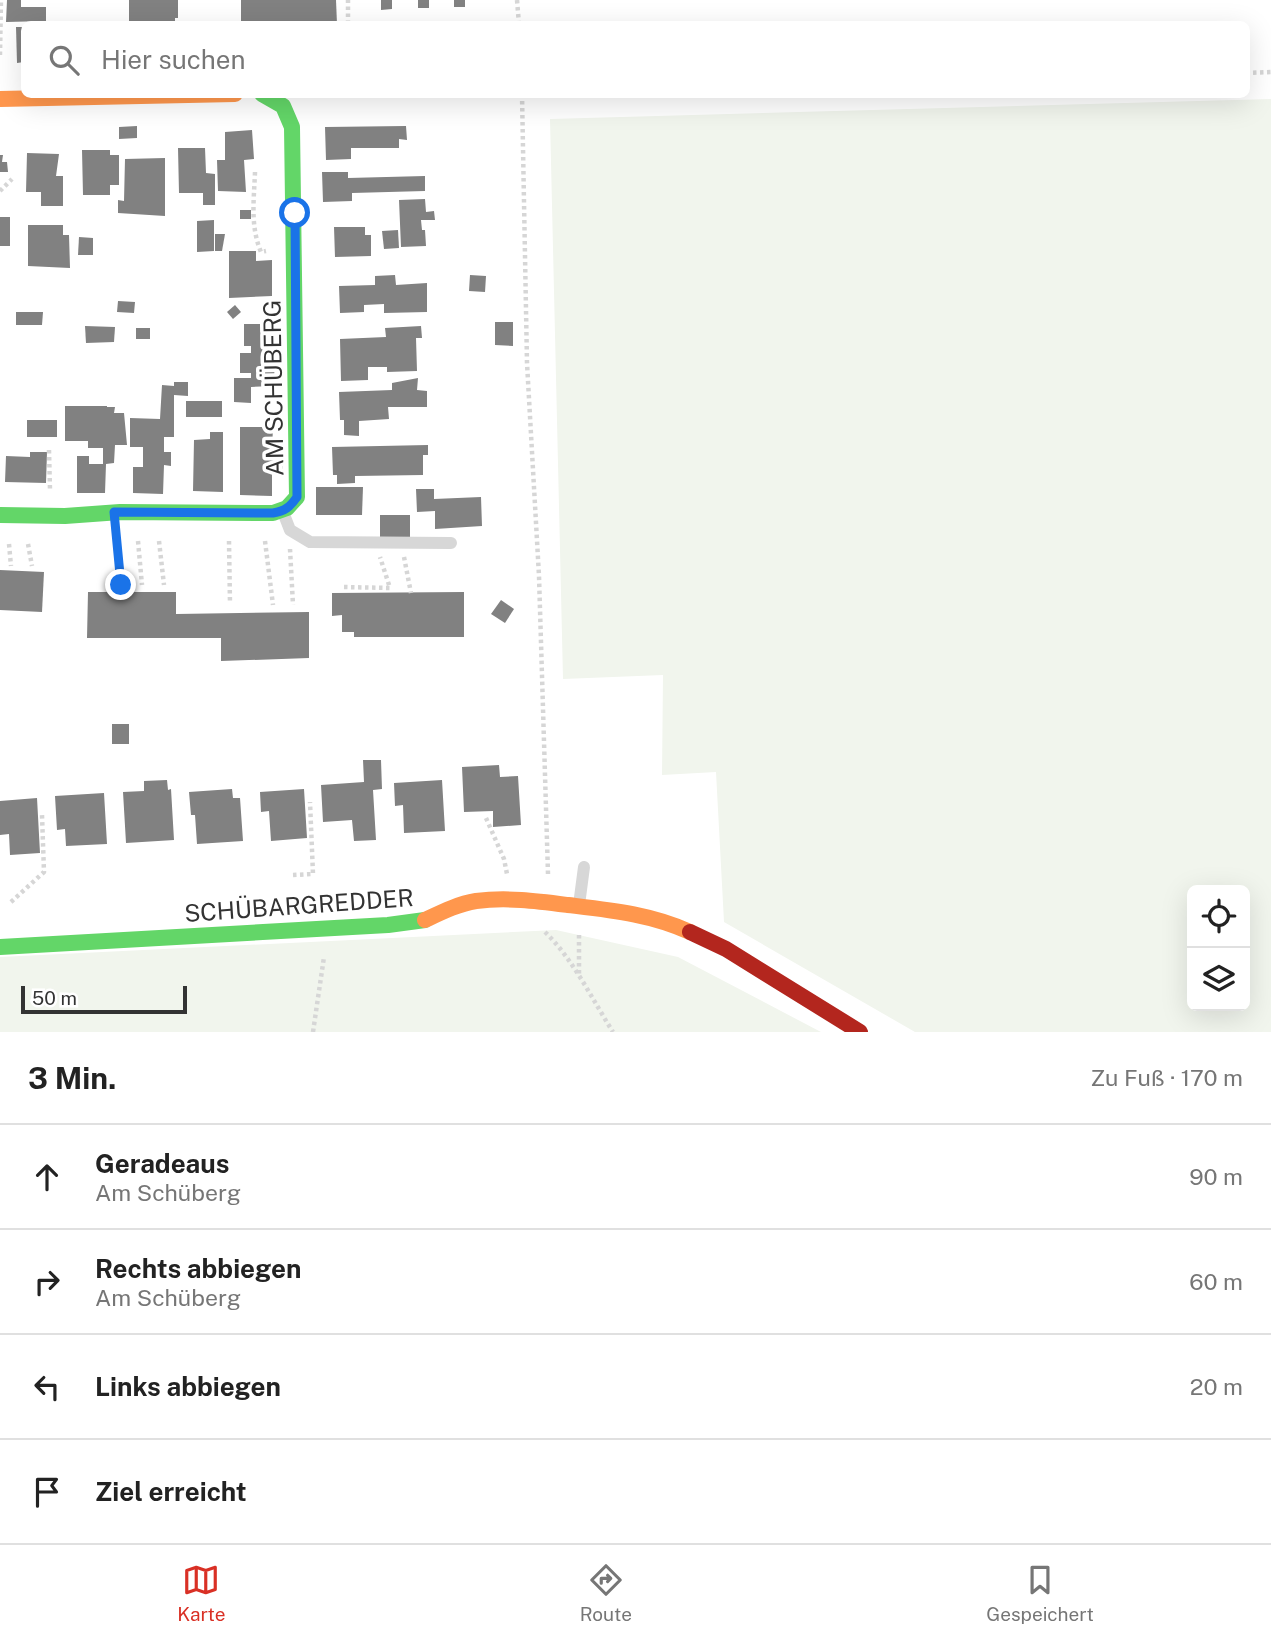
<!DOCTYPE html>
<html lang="de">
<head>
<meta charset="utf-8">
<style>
	:root { --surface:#fff; --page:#f2f2f2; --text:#222; --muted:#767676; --line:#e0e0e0; --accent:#d93025 }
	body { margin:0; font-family:"Public Sans",sans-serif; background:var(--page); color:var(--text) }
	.controls { position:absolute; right:21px; bottom:21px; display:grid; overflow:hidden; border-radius:10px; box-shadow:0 7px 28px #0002 }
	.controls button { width:63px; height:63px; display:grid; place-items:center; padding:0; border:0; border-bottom:2px solid var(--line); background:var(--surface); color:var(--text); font:35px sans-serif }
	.scale { position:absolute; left:21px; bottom:18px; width:166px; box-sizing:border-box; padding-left:7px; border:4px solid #333; border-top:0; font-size:19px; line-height:24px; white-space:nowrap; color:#333; -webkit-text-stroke:5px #fff; paint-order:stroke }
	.stop { position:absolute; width:21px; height:21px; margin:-16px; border:5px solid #1a73e8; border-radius:50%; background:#fff }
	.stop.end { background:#1a73e8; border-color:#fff; box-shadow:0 2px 7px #0008 }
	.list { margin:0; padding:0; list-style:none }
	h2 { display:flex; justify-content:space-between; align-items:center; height:91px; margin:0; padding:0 28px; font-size:30px }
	h2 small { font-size:23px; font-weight:400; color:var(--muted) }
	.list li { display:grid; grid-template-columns:46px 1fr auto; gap:21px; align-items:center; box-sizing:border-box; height:105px; padding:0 28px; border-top:2px solid var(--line) }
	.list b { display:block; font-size:26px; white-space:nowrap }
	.list p { margin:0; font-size:23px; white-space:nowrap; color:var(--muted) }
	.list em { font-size:23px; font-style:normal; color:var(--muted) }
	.icon { flex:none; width:38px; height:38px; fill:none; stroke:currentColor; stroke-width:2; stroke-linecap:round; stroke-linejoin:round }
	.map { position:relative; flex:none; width:1271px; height:1032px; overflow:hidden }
	.search { position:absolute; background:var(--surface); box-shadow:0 7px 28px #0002; left:21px; right:21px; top:21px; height:77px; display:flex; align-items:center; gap:18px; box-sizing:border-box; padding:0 24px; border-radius:10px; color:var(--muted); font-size:26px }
	.sheet { height:511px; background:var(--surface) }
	nav { display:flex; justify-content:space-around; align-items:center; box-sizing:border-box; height:98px; border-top:2px solid var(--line); background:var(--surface); font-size:19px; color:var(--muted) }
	nav a { display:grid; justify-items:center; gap:4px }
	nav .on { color:var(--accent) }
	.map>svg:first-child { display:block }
</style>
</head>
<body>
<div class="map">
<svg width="1271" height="1032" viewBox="0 0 1271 1032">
	<rect width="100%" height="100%" fill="#fff"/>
	<g fill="#f1f5ed" fill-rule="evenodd">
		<path d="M1271,99v933h-356l-191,-110 -8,-150 -54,3 1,-100 -100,4 -13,-560zM1192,890h53v116h-53z"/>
		<polygon points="556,930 678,957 821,1032 0,1032 0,957"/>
	</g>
	<g fill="#818181">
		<polygon points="7,0 21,0 21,7 46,7 46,21 6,22"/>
		<polygon points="129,0 178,0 178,18 175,18 175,24 132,24 129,22"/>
		<polygon points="241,0 336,0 337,24 241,24"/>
		<polygon points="381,0 392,0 392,9 381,10"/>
		<rect x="418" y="0" width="11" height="8"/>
		<rect x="454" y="0" width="11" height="7"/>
		<polygon points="16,27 24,27 24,62 17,63"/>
		<polygon points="137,126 137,138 119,139 119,127"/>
		<polygon points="406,126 407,140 399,139 399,148 351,148 351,159 326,160 325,127"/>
		<polygon points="252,130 254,159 244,160 246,192 218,191 217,160 225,160 225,132"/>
		<polygon points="178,148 205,148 206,173 215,174 215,205 203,205 203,193 179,193"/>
		<polygon points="82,150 110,150 110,155 119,155 119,185 110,185 110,195 83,195"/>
		<polygon points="27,153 59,154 56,176 63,176 63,206 41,206 41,192 26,192"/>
		<polygon points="0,155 3,155 2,162 7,162 8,172 0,172"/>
		<polygon points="165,158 165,216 118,213 118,200 124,201 125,159"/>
		<polygon points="322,172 348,172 348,178 425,176 425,191 352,193 352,201 323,202"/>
		<polygon points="425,199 426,212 434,211 435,220 421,220 422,230 425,230 426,246 401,247 399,200"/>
		<rect x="240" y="210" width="11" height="9"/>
		<rect x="0" y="217" width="10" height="29"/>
		<polygon points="214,220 214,251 197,252 197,221"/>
		<polygon points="28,225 63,225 63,235 69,235 70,268 28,266"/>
		<polygon points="334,227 365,227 365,235 371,235 371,256 335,257"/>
		<polygon points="398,230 399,248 384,249 382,231"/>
		<polygon points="215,234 225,234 222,251 215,251"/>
		<polygon points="79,237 93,238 93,255 78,255"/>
		<polygon points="229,251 256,251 256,261 272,260 272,296 229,298"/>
		<polygon points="395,275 396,285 427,283 427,312 384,313 384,304 364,305 364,312 340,313 339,286 375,285 375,276"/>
		<polygon points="470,275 486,276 485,292 469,291"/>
		<polygon points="118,301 135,302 134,313 117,312"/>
		<polygon points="235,305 241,312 233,319 227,312"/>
		<polygon points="16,312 43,312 42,325 16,325"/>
		<polygon points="495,322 513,322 513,346 495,345"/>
		<polygon points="244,324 271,324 271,347 275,347 274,386 251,387 251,403 234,402 234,378 251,378 251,373 240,373 240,353 251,353 251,346 244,346"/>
		<polygon points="85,326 115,327 114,342 86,343"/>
		<polygon points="421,326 422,338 416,338 417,371 387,372 387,367 368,367 368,380 341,381 340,339 386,337 385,328"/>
		<rect x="136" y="328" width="14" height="11"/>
		<polygon points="418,378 417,390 427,391 427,407 388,407 389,419 359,421 359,436 344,435 344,420 340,420 339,392 392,390 392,383"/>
		<polygon points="174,382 188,382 188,396 174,395 174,437 164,437 164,452 171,452 171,466 164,465 163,494 133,493 133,467 143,467 143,447 130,447 130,418 160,419 162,385 174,386"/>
		<rect x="186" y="401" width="36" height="16"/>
		<polygon points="65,406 107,406 107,407 115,407 114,413 124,413 127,445 115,445 114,463 106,464 105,493 77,493 77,456 89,456 89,464 103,464 103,448 88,448 88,441 65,441"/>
		<rect x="27" y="420" width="30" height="17"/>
		<polygon points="240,427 273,427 272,451 283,451 282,471 272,471 272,496 240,495"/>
		<polygon points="210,432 223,432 223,492 193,491 194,440 210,439"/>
		<polygon points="428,445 428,455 423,455 423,475 355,476 355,483 337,484 337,475 333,475 332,447"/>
		<polygon points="30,452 47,452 46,483 5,482 6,456 30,457"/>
		<polygon points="316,487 363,487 362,515 316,515"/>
		<polygon points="416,489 434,489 434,499 481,497 482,526 435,529 435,511 417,512"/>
		<rect x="380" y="515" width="30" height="23"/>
		<polygon points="0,570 44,572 42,612 0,610"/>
		<polygon points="88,592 176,592 176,614 309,612 309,658 221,661 221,638 87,638"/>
		<polygon points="464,592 464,637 354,637 354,632 342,632 342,615 332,616 332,593"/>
		<polygon points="501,600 514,609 505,623 491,614"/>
		<rect x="112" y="724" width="17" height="20"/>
		<polygon points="363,760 381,760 382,789 373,790 376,840 354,841 352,820 323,822 321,785 364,782"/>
		<polygon points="499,765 500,777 518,776 521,825 493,827 493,811 464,812 462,767"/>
		<polygon points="167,780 168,790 171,789 174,840 126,843 123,792 144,791 144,781"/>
		<polygon points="442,780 445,831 404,833 403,805 395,806 394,783"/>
		<polygon points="232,789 233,798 240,798 243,841 197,844 195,815 191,815 189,792"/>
		<polygon points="304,789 307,838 271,841 269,811 261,812 260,792"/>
		<polygon points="104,793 107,844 66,846 65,829 57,830 55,796"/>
		<polygon points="37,798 40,853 10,855 9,834 0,835 0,801"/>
	</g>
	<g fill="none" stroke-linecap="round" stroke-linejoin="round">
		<g stroke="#d6d6d6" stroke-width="4.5" stroke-dasharray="3.5 3.5" stroke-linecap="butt">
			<polyline points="517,0 519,24"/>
			<polyline points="348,24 348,0"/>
			<polyline points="0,55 1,0"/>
			<polyline points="1246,73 1271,72"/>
			<polyline points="522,94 527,363 539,576 548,874"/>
			<path d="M255,172c-1,28 -5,54 6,80l5,-1"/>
			<polyline points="0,191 12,179"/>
			<polyline points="49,450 50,490"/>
			<polyline points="117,541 121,585"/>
			<polyline points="138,541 142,585"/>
			<polyline points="159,541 164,585"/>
			<polyline points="229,541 230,604"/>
			<polyline points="265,541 273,605"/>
			<polyline points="9,544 11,566"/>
			<polyline points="28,544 32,566"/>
			<polyline points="290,549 293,605"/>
			<polyline points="404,557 411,593"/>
			<polyline points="344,587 390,588 380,557"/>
			<polyline points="486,818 504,859 507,874"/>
			<polyline points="293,875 313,874 310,802"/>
			<polyline points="11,902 44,872 42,815"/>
			<path d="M545,932c28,27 47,67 68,100"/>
			<polyline points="579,935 579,975"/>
			<polyline points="313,1032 324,957"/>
		</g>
		<g stroke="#d7d7d7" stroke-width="12">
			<polyline points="283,512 290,530 310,542 451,543"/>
			<polyline points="579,905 584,867"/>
		</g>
		<g stroke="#63d668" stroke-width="16">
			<polyline points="0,515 65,516 120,512 273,513 287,508 297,497 292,127 283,106 262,94"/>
			<polyline points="0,947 388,925 425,920"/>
		</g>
		<g stroke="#ff974d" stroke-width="16">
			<polyline points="0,99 235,94"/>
			<path d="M425,920c17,-8 33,-16 51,-19 31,-4 61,0 92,4 42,5 83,9 122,27"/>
		</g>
		<polyline stroke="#b3261e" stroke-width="16" points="690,932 726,949 860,1032"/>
	</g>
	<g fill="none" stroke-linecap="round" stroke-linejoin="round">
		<path stroke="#1a73e8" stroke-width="9" d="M121,585l-7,-73 159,1c12,-2 17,-6 24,-16l-2,-284"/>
	</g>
	<g text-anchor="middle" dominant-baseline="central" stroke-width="7" stroke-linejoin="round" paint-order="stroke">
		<g font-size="24" fill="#333" stroke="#fff">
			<text transform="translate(273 388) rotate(-91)">AM SCHÜBERG</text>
			<text transform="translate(299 905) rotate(-4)">SCHÜBARGREDDER</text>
		</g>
	</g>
</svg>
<div class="controls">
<button><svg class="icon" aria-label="locate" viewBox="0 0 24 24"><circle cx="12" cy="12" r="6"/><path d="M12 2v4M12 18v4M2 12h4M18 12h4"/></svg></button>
<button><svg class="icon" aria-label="layers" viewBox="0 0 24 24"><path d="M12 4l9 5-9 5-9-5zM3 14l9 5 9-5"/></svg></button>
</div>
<div class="scale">50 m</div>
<div class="stop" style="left:295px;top:213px"></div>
<div class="stop end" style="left:121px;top:585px"></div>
<div class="search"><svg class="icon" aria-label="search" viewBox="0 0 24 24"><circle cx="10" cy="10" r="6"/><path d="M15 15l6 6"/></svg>Hier suchen</div>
</div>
<section class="sheet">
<h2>3 Min.<small>Zu Fuß · 170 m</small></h2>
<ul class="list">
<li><svg class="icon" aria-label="ahead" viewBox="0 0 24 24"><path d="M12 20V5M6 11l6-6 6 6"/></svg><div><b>Geradeaus</b><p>Am Schüberg</p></div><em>90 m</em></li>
<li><svg class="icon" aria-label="right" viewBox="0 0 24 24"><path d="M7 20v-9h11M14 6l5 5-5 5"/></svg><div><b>Rechts abbiegen</b><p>Am Schüberg</p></div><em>60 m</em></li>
<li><svg class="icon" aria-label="left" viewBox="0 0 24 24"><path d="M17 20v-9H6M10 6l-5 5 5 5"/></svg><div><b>Links abbiegen</b></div><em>20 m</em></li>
<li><svg class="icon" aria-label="arrive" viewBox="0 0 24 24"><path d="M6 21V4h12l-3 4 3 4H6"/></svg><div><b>Ziel erreicht</b></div></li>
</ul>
</section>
<nav>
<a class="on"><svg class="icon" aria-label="map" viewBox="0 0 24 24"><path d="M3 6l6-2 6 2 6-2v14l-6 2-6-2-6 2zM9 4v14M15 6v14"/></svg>Karte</a>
<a><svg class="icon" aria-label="directions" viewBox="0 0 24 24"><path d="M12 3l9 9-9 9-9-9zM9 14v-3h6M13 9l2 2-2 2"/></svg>Route</a>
<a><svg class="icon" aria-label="saved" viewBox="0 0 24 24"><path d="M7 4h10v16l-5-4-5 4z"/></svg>Gespeichert</a>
</nav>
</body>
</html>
